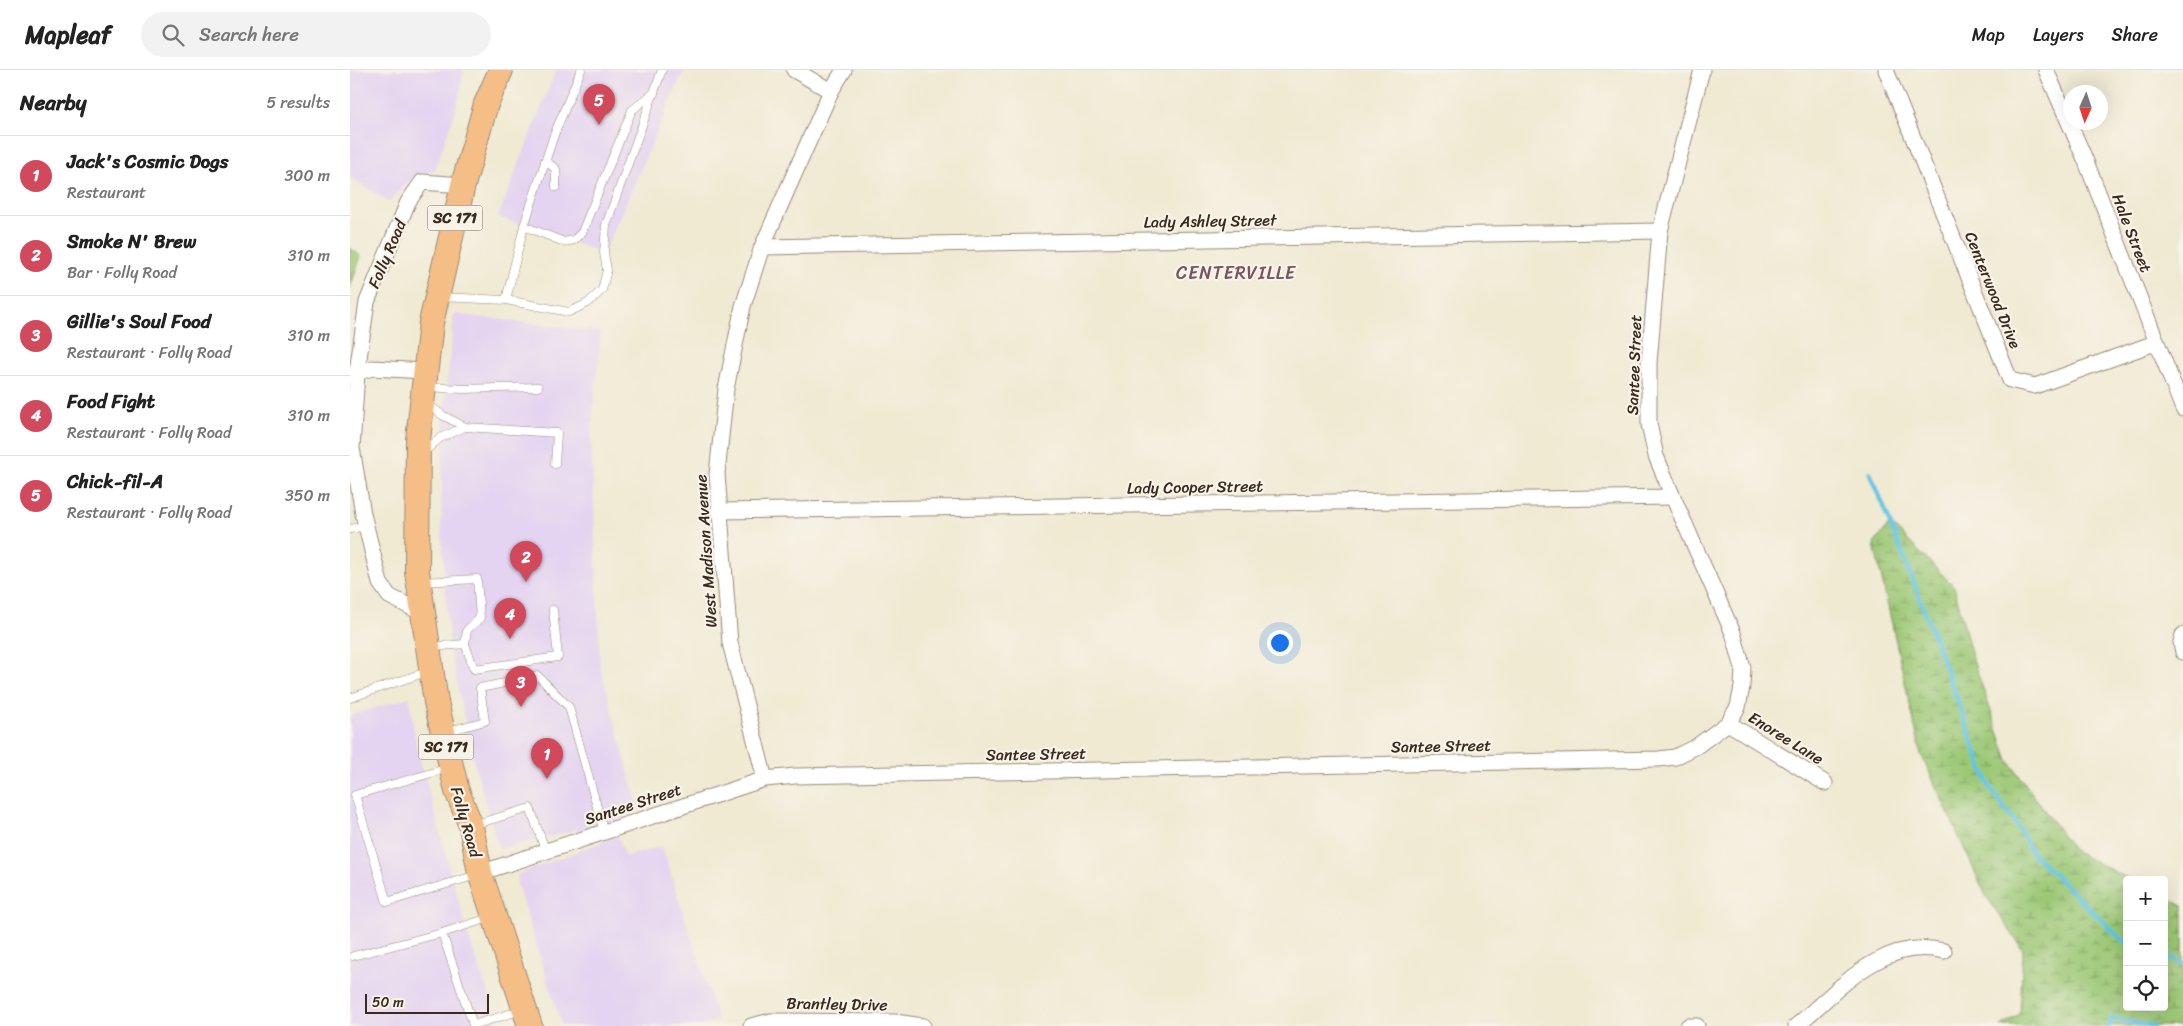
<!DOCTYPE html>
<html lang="en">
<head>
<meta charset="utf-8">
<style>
	:root { --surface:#fff; --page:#f2f2f2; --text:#222; --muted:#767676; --line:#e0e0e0; --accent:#d1495b }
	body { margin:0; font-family:Sriracha,sans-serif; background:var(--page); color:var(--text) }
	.controls { position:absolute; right:15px; bottom:15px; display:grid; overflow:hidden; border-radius:5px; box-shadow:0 5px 20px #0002 }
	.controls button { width:45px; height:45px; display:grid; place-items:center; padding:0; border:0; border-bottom:1px solid var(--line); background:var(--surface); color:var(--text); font:25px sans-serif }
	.compass { position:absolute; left:1713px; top:15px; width:45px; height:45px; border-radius:50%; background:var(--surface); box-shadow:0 5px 20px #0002; rotate:183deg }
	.scale { position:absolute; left:15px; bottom:12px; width:124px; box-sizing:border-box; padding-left:5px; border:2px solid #3b2a1e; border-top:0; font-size:14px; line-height:18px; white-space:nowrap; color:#3b2a1e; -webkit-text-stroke:4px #f7f3e8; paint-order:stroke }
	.you { position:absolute; left:929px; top:572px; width:18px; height:18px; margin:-12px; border:4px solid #fff; border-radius:50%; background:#1a73e8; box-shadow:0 0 0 8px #1a73e833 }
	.badge { display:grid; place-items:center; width:32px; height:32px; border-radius:50%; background:var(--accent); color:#fff; font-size:16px; font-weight:700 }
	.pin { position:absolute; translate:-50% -41px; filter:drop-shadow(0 1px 2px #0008) }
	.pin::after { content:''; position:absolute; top:26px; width:18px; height:15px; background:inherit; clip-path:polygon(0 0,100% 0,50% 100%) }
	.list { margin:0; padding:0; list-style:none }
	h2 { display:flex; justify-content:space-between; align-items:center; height:65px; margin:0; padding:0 20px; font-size:21px }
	h2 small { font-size:16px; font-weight:400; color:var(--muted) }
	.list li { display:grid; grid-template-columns:32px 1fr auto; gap:15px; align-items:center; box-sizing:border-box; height:80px; padding:0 20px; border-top:1px solid var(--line) }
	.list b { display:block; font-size:19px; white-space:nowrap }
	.list p { margin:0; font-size:16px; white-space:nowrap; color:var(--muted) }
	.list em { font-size:16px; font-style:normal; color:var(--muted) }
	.icon { flex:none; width:28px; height:28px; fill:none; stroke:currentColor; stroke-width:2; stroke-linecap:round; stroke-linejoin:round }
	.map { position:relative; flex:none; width:1833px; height:956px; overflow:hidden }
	header { display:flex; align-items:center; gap:30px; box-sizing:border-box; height:70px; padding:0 25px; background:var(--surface); border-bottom:1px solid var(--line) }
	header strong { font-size:24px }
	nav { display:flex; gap:28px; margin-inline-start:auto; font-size:18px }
	.search { width:350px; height:45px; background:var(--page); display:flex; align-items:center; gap:12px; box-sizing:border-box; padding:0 18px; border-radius:28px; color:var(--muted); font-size:19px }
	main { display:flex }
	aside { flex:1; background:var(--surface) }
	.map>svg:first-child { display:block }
</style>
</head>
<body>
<header>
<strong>Mapleaf</strong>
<div class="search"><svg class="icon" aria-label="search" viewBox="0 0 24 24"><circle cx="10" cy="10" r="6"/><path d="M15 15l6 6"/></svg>Search here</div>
<nav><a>Map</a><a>Layers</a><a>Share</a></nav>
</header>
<main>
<aside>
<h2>Nearby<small>5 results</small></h2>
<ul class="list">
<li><span class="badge">1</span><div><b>Jack's Cosmic Dogs</b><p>Restaurant</p></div><em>300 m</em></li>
<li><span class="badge">2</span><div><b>Smoke N' Brew</b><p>Bar · Folly Road</p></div><em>310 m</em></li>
<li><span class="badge">3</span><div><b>Gillie's Soul Food</b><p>Restaurant · Folly Road</p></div><em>310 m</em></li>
<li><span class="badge">4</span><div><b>Food Fight</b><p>Restaurant · Folly Road</p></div><em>310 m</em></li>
<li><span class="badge">5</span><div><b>Chick-fil-A</b><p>Restaurant · Folly Road</p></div><em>350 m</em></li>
</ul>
</aside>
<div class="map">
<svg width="1833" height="956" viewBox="0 0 1833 956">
	<defs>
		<pattern id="wetland-marsh" width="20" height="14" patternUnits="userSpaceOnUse" patternTransform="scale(1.25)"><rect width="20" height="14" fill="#9bc875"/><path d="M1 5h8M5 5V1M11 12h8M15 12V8" fill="none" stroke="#80a35f"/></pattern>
	</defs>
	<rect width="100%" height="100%" fill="#f7f3e8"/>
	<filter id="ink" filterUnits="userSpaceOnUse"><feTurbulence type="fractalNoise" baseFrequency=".02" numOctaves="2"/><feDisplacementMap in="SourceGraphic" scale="10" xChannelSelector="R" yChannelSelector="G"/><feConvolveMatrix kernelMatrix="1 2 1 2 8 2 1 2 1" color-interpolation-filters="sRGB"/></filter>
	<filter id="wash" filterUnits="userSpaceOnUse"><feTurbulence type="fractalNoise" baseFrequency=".0096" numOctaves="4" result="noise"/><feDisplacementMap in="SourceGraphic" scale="20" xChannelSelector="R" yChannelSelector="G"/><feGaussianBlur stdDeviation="1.12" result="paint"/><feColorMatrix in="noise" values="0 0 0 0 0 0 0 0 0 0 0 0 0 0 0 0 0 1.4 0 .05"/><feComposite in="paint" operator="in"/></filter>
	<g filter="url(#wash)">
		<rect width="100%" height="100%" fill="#f0ead3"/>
		<g fill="#e4d3f1">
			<polygon points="0,0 114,0 107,36 85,100 63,107 39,132 0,107"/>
			<polygon points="206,0 334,0 254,183 148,147"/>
			<polygon points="104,244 251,262 241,363 250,596 289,741 266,751 149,779 122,685 100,580 91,456 94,342"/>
			<polygon points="59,627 66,674 117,862 149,956 0,956 0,646"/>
			<polygon points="268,766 275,787 312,776 368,951 350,956 212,956 167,814 168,804"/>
		</g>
		<polygon fill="#9bc875" stroke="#6b794a" points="0,178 11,186 0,218"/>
		<polygon fill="url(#wetland-marsh)" stroke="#6b794a" points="1540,453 1604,516 1622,587 1658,690 1724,781 1781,810 1777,810 1777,937 1814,937 1814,826 1833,836 1833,956 1651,956 1670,944 1673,880 1636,826 1571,684 1524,474"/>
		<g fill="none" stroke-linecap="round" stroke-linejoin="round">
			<g stroke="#63c5e1" stroke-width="5">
				<polyline points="1520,403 1566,518 1639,716 1668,757 1682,783 1771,869 1777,872"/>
				<polyline points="1814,884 1833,894"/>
				<polyline points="1759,956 1761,949 1803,956"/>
			</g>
		</g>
	</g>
	<g filter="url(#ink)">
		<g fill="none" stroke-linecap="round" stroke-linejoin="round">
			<defs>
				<g id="lane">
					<polyline points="195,91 206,99 206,117"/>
					<polyline points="174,156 214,172 224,170 232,162 282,40 304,23"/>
					<polyline points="90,227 156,230 219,242 238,233 252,220 257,200 254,183 256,155 312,0"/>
					<polyline points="156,230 174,156 204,65 231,0"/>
					<polyline points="77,317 112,319 188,317"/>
					<polyline points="75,332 92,345 115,357 207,363 205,394"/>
					<polyline points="73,383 90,368 115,357"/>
					<polyline points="0,459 16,456"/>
					<polyline points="71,512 127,509 130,548 117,560 115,574 124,599 208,587 203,540"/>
					<polyline points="81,577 115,574"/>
					<polyline points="0,628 79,601"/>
					<polyline points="95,662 135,651 130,618 188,606 219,637 254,762"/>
					<polyline points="99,698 5,725 37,832 127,805"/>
					<polyline points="123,755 180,738 196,782"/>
					<polyline points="142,847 92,863 123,955 172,940"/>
					<polyline points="3,886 92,863"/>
				</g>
				<g id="street">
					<polyline points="444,0 481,21"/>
					<polyline points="1536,0 1660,310 1685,316 1805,273"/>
					<polyline points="1696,0 1735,89 1833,339"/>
					<polyline points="412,177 1310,161"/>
					<polyline points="0,305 22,298 74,301"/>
					<polyline points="368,441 1323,427"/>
					<polyline points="72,543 39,526 30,513 13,444 2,378 7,302 17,232 58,132 72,112 113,115"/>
					<polyline points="1833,565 1831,572 1833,582"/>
					<polyline points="1378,653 1475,713"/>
					<polyline points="415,709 380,573 367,404 376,319 393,236 412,177 481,21 494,0"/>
					<polyline points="130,803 415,709 445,706 1309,689 1325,687 1347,676 1378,653 1388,637 1392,617 1393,598 1383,563 1323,427 1306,386 1299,354 1299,293 1310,161 1352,0"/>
					<polyline points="401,956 421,951 545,952 573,956"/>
					<polyline points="1338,956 1347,956"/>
					<path d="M1446,956c43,-36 86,-90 148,-75"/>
				</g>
				<polyline id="primary" points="151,0 136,34 113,115 81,253 68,370 67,501 86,632 107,721 121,756 130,803 180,956"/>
			</defs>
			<use href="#lane" stroke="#968a78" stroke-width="9"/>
			<use href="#street" stroke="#968a78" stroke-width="17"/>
			<use href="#primary" stroke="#968a78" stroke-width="26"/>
			<use href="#lane" stroke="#fff" stroke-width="8"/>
			<use href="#street" stroke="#fff" stroke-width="15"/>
			<use href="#primary" stroke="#f6be87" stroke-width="24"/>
		</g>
	</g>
	<g text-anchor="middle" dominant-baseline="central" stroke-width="4.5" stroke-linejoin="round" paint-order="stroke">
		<g fill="#f7f3e8" stroke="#73665b" stroke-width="1">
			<rect x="77.5" y="135.5" width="55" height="25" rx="4"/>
			<rect x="68.5" y="664.5" width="55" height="25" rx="4"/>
		</g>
		<g font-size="15" font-weight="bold" fill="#3b2a1e">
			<text x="105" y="148">SC 171</text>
			<text x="96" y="677">SC 171</text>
		</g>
		<g font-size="16" fill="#3b2a1e" stroke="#f7f3e8">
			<text transform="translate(860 151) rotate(-1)">Lady Ashley Street</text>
			<text transform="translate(1782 163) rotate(69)">Hale Street</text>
			<text transform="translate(37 184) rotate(-67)">Folly Road</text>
			<text transform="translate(1643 220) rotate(68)">Centerwood Drive</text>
			<text transform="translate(1284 295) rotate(-88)">Santee Street</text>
			<text transform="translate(845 417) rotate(-1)">Lady Cooper Street</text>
			<text transform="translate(356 481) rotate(-94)">West Madison Avenue</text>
			<text transform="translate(1436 668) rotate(32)">Enoree Lane</text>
			<text transform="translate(1091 676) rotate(-1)">Santee Street</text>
			<text transform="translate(686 684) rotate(-1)">Santee Street</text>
			<text transform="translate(283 734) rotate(-18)">Santee Street</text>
			<text transform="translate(116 752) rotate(74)">Folly Road</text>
			<text transform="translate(487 934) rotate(1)">Brantley Drive</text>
		</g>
		<g font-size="18" letter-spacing="1" fill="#775662" stroke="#f7f3e8">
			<text x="886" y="203">CENTERVILLE</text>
		</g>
	</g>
</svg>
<div class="controls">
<button>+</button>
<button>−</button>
<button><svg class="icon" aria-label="locate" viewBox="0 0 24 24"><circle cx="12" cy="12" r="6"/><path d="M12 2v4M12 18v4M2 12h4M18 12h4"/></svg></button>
</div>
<svg class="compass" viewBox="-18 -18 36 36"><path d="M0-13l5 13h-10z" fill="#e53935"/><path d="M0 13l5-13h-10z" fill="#767676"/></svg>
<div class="scale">50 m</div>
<div class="you"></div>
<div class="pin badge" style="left:197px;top:709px">1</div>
<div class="pin badge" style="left:176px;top:512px">2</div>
<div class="pin badge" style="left:171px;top:637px">3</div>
<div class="pin badge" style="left:160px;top:569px">4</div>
<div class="pin badge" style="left:249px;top:55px">5</div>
</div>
</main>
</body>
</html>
